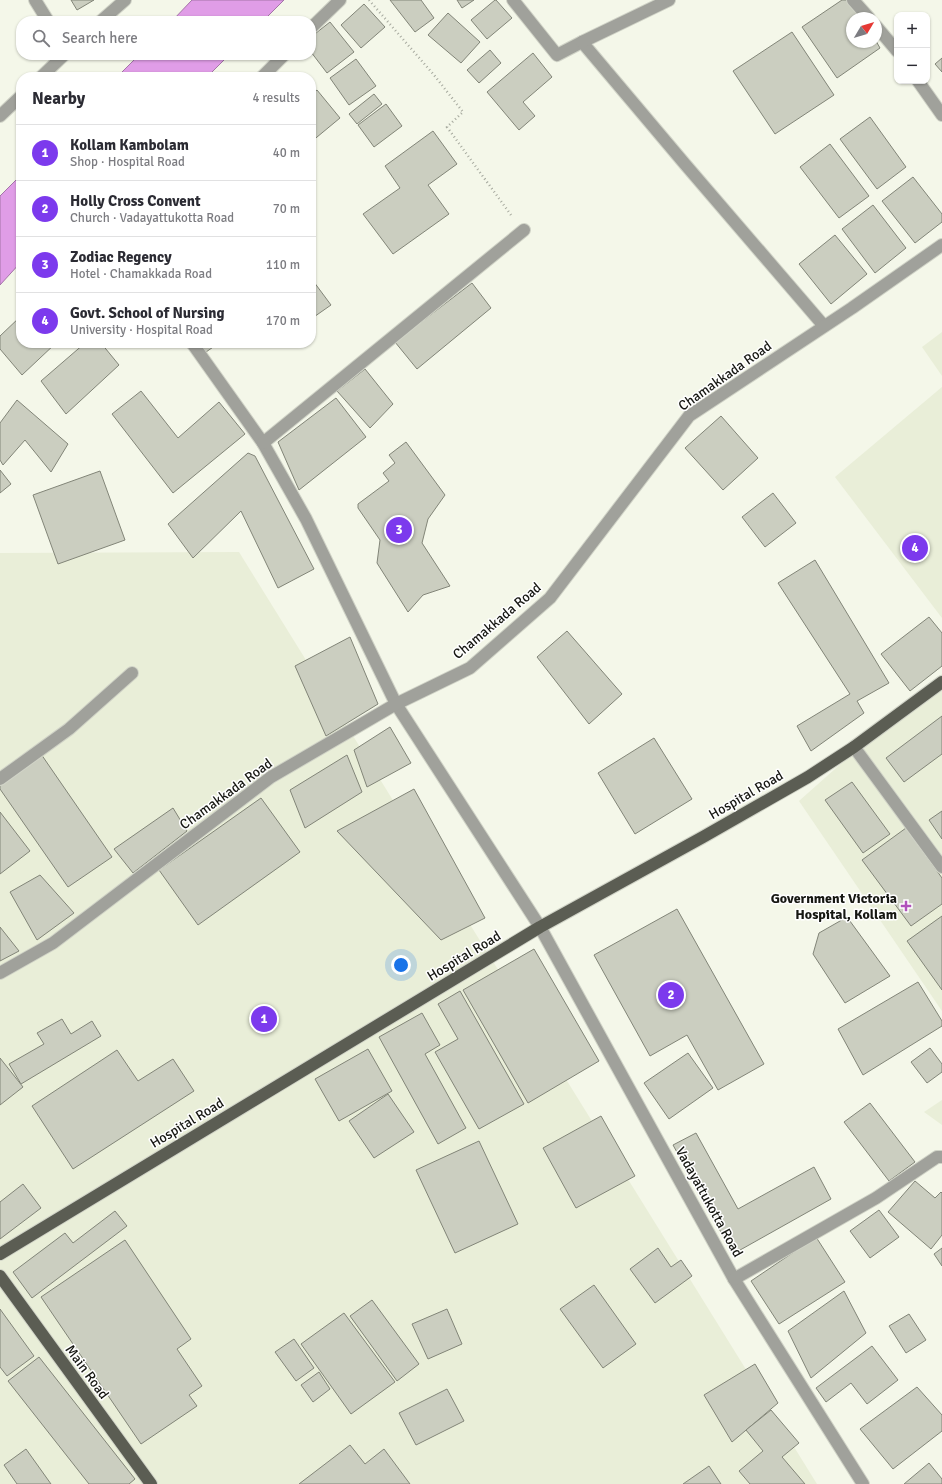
<!DOCTYPE html>
<html lang="en">
<head>
<meta charset="utf-8">
<style>
	:root { --surface:#fff; --page:#f2f2f3; --text:#2b2b33; --muted:#7c7c81; --line:#e1e1e2; --accent:#7c3aed }
	body { margin:0; font-family:Signika,sans-serif; background:var(--page); color:var(--text) }
	.controls { position:absolute; right:12px; top:12px; display:grid; overflow:hidden; border-radius:8px; box-shadow:0 1px 3px #0004 }
	.controls button { width:36px; height:36px; display:grid; place-items:center; padding:0; border:0; border-bottom:1px solid var(--line); background:var(--surface); color:var(--text); font:20px sans-serif }
	.compass { position:absolute; left:846px; top:12px; width:36px; height:36px; border-radius:50%; background:var(--surface); box-shadow:0 1px 3px #0004; rotate:52deg }
	.you { position:absolute; left:401px; top:965px; width:14px; height:14px; margin:-10px; border:3px solid #fff; border-radius:50%; background:#1a73e8; box-shadow:0 0 0 6px #1a73e833 }
	.badge { display:grid; place-items:center; width:26px; height:26px; border-radius:50%; background:var(--accent); color:#fff; font-size:13px; font-weight:700 }
	.pin { position:absolute; translate:-50% -50%; border:2px solid #fff; box-shadow:0 1px 4px #0006 }
	.list { margin:0; padding:0; list-style:none }
	h2 { display:flex; justify-content:space-between; align-items:center; height:52px; margin:0; padding:0 16px; font-size:17px }
	h2 small { font-size:13px; font-weight:400; color:var(--muted) }
	.list li { display:grid; grid-template-columns:26px 1fr auto; gap:12px; align-items:center; box-sizing:border-box; height:56px; padding:0 16px; border-top:1px solid var(--line) }
	.list b { display:block; font-size:15px; white-space:nowrap }
	.list p { margin:0; font-size:13px; white-space:nowrap; color:var(--muted) }
	.list em { font-size:13px; font-style:normal; color:var(--muted) }
	.icon { flex:none; width:22px; height:22px; fill:none; stroke:currentColor; stroke-width:2; stroke-linecap:round; stroke-linejoin:round }
	.map { position:relative; flex:none; width:942px; height:1484px; overflow:hidden }
	.search { position:absolute; background:var(--surface); box-shadow:0 1px 3px #0004; left:16px; top:16px; width:300px; height:44px; display:flex; align-items:center; gap:10px; box-sizing:border-box; padding:0 14px; border-radius:16px; color:var(--muted); font-size:15px }
	.panel { position:absolute; background:var(--surface); box-shadow:0 1px 3px #0004; left:16px; top:72px; width:300px; height:276px; border-radius:16px }
	.map>svg:first-child { display:block }
</style>
</head>
<body>
<div class="map">
<svg width="942" height="1484" viewBox="0 0 942 1484">
	<rect width="100%" height="100%" fill="#f4f7e9"/>
	<g fill="#e9eed8">
		<polygon points="942,332 942,376 922,347"/>
		<polygon points="942,387 942,618 835,477"/>
		<polygon points="239,552 817,1484 0,1484 0,553"/>
		<polygon points="942,674 942,1011 799,801"/>
		<polygon points="942,1100 942,1125 924,1112"/>
	</g>
	<g fill="#e09de7" stroke="#a375a7">
		<polygon points="192,0 284,0 263,21 172,21"/>
		<polygon points="139,55 229,55 207,77 117,77"/>
		<polygon points="21,175 21,262 0,285 0,196"/>
	</g>
	<g fill="#cbcec0" stroke="#828578">
		<polygon points="71,0 94,0 77,10"/>
		<polygon points="390,0 421,0 434,18 415,32"/>
		<polygon points="457,0 474,0 462,8"/>
		<polygon points="495,0 496,0 512,18 487,39 471,20"/>
		<polygon points="842,0 848,0 860,18 852,18 852,42 876,41 880,48 837,78 802,27"/>
		<polygon points="364,4 385,27 361,48 341,25"/>
		<polygon points="448,13 480,42 461,63 428,35"/>
		<polygon points="330,22 354,52 327,73 311,52 311,37"/>
		<polygon points="792,32 834,95 775,134 733,71"/>
		<polygon points="490,50 501,63 479,83 467,70"/>
		<polygon points="533,53 552,77 523,102 535,116 519,130 487,92"/>
		<polygon points="942,58 942,72 935,64"/>
		<polygon points="356,59 376,86 349,105 330,78"/>
		<polygon points="317,90 340,118 311,142 311,95"/>
		<polygon points="374,94 382,104 357,124 349,114"/>
		<polygon points="386,104 402,126 374,147 358,125"/>
		<polygon points="870,117 906,167 877,189 840,139"/>
		<polygon points="433,131 457,164 428,185 449,214 393,254 363,214 400,188 385,166"/>
		<polygon points="830,144 869,196 839,218 800,167"/>
		<polygon points="913,177 942,214 942,222 915,243 882,201"/>
		<polygon points="873,205 906,248 875,273 842,229"/>
		<polygon points="835,235 867,274 831,304 799,264"/>
		<polygon points="311,278 331,305 311,319"/>
		<polygon points="472,283 491,308 417,369 395,342"/>
		<polygon points="21,316 21,343 56,343 22,375 0,349 0,336"/>
		<polygon points="85,343 101,343 119,365 66,414 41,381"/>
		<polygon points="200,343 219,343 206,352"/>
		<polygon points="365,369 393,404 370,428 337,391"/>
		<polygon points="141,391 178,438 219,402 245,434 173,493 112,414"/>
		<polygon points="336,398 366,437 299,490 278,442"/>
		<polygon points="17,400 68,444 51,472 25,440 3,465 0,460 0,423"/>
		<polygon points="721,416 758,458 723,490 685,448"/>
		<polygon points="406,442 445,495 428,519 422,543 450,586 423,595 408,612 377,563 380,540 358,508 358,504 389,481 383,473 395,463 389,455"/>
		<polygon points="248,453 255,456 314,569 278,588 241,511 193,558 168,524"/>
		<polygon points="0,470 11,484 0,493"/>
		<polygon points="100,471 125,540 58,564 33,495"/>
		<polygon points="773,493 796,523 765,547 742,517"/>
		<polygon points="815,560 889,683 857,701 864,713 811,751 797,726 850,694 778,583"/>
		<polygon points="929,617 942,633 942,666 910,691 881,654"/>
		<polygon points="567,631 622,694 589,724 537,657"/>
		<polygon points="350,637 378,704 326,736 295,666"/>
		<polygon points="942,716 942,754 904,782 886,758"/>
		<polygon points="390,727 411,763 367,787 354,750"/>
		<polygon points="654,738 692,799 635,834 598,773"/>
		<polygon points="41,754 112,857 68,887 0,789 0,782"/>
		<polygon points="347,755 362,792 305,828 290,790"/>
		<polygon points="852,782 890,834 863,853 825,800"/>
		<polygon points="414,789 485,918 441,940 337,831"/>
		<polygon points="261,798 300,852 198,925 159,870"/>
		<polygon points="173,808 187,831 133,873 114,849"/>
		<polygon points="942,811 942,839 929,820"/>
		<polygon points="0,812 30,851 0,874"/>
		<polygon points="906,828 942,878 942,904 911,926 862,860"/>
		<polygon points="40,875 74,913 37,940 10,892"/>
		<polygon points="677,909 764,1064 718,1090 687,1035 650,1056 594,955"/>
		<polygon points="942,916 942,990 907,941"/>
		<polygon points="847,917 890,976 845,1003 813,954 819,933"/>
		<polygon points="0,927 19,951 0,961"/>
		<polygon points="534,949 599,1061 528,1103 463,990"/>
		<polygon points="918,982 942,1021 942,1026 863,1075 838,1029"/>
		<polygon points="460,991 524,1104 479,1129 435,1052 458,1039 438,1004"/>
		<polygon points="422,1013 440,1045 425,1054 466,1128 438,1144 379,1037"/>
		<polygon points="62,1019 71,1034 92,1021 101,1036 21,1084 9,1064 44,1044 37,1033"/>
		<polygon points="930,1048 942,1064 942,1072 927,1083 911,1062"/>
		<polygon points="368,1049 392,1091 339,1121 315,1079"/>
		<polygon points="117,1050 138,1081 173,1059 194,1091 73,1169 32,1106"/>
		<polygon points="688,1053 713,1088 669,1119 644,1083"/>
		<polygon points="0,1058 23,1087 0,1105"/>
		<polygon points="388,1094 414,1132 374,1158 349,1121"/>
		<polygon points="870,1103 915,1162 889,1181 844,1122"/>
		<polygon points="601,1116 635,1176 576,1208 543,1148"/>
		<polygon points="696,1133 738,1209 814,1167 831,1199 733,1254 673,1145"/>
		<polygon points="479,1141 518,1224 455,1253 416,1170"/>
		<polygon points="915,1181 935,1198 941,1192 942,1193 942,1235 931,1249 888,1212"/>
		<polygon points="23,1184 41,1208 0,1239 0,1202"/>
		<polygon points="879,1210 899,1237 870,1258 850,1231"/>
		<polygon points="115,1211 127,1226 32,1298 13,1272 65,1233 73,1243"/>
		<polygon points="816,1237 845,1282 779,1324 751,1281"/>
		<polygon points="125,1240 191,1339 177,1349 202,1386 189,1395 197,1406 141,1444 41,1297"/>
		<polygon points="658,1248 671,1267 681,1260 692,1276 655,1303 630,1269"/>
		<polygon points="942,1248 942,1266 934,1254"/>
		<polygon points="594,1285 636,1344 603,1368 560,1309"/>
		<polygon points="844,1291 866,1333 811,1378 788,1331"/>
		<polygon points="372,1300 419,1364 397,1381 350,1316"/>
		<polygon points="0,1309 34,1356 7,1376 0,1367"/>
		<polygon points="447,1309 462,1344 428,1359 412,1324"/>
		<polygon points="344,1313 395,1382 351,1414 301,1344"/>
		<polygon points="909,1314 926,1340 906,1353 889,1326"/>
		<polygon points="294,1339 314,1368 296,1381 275,1352"/>
		<polygon points="872,1346 898,1380 867,1404 851,1383 826,1402 816,1388"/>
		<polygon points="39,1357 135,1479 129,1484 89,1484 8,1381"/>
		<polygon points="755,1364 778,1403 732,1442 704,1395"/>
		<polygon points="319,1372 330,1389 313,1402 301,1385"/>
		<polygon points="917,1387 942,1415 942,1431 893,1469 860,1429"/>
		<polygon points="447,1389 464,1421 416,1445 399,1413"/>
		<polygon points="771,1410 799,1443 782,1457 805,1484 750,1484 739,1471 763,1451 746,1430"/>
		<polygon points="350,1445 365,1464 384,1449 410,1484 299,1484"/>
		<polygon points="26,1449 51,1484 17,1484 4,1465"/>
		<polygon points="929,1463 942,1479 942,1484 904,1484"/>
		<polygon points="709,1466 721,1484 683,1484"/>
	</g>
	<g fill="none" stroke-linecap="round" stroke-linejoin="round">
		<defs>
			<g id="minor">
				<polyline points="35,0 48,21"/>
				<polyline points="513,0 557,55 582,42 684,163 824,326"/>
				<polyline points="853,0 869,18"/>
				<polyline points="101,21 125,0"/>
				<polyline points="876,26 897,51"/>
				<polyline points="311,28 340,0"/>
				<polyline points="582,42 669,0"/>
				<polyline points="41,77 64,55"/>
				<polyline points="262,77 284,55"/>
				<polyline points="918,81 942,115"/>
				<polyline points="0,116 21,96"/>
				<polyline points="192,343 263,443 306,519 396,704 540,927 734,1279 863,1484"/>
				<polyline points="263,443 524,230"/>
				<polyline points="854,747 942,867"/>
				<polyline points="0,779 69,729 132,673"/>
				<polyline points="0,973 53,943 271,777 396,704 470,668 550,598 689,416 852,308 942,245"/>
				<polyline points="734,1279 876,1198 937,1157 942,1157"/>
			</g>
			<g id="major">
				<polyline points="0,1254 540,927 703,837 808,777 854,747 942,682"/>
				<polyline points="0,1276 151,1484"/>
			</g>
		</defs>
		<use href="#minor" stroke="#d0d3c7" stroke-width="14"/>
		<use href="#major" stroke="#d0d3c7" stroke-width="14"/>
		<polyline stroke="#a6a99e" stroke-width="2.5" stroke-dasharray="1 3" stroke-linecap="butt" points="369,0 434,75 463,112 447,127 511,215"/>
		<use href="#minor" stroke="#a0a19b" stroke-width="12"/>
		<use href="#major" stroke="#5b5d53" stroke-width="12"/>
	</g>
	<path fill="#b051bb" stroke="#fff" stroke-width="1.5" d="M904 900h4v4h4v4h-4v4h-4v-4h-4v-4h4z"/>
	<g text-anchor="middle" dominant-baseline="central" stroke-width="3" stroke-linejoin="round" paint-order="stroke">
		<g font-size="14" fill="#161712" stroke="#fff">
			<text transform="translate(725 376) rotate(-35)">Chamakkada Road</text>
			<text transform="translate(497 621) rotate(-40)">Chamakkada Road</text>
			<text transform="translate(226 794) rotate(-36)">Chamakkada Road</text>
			<text transform="translate(746 795) rotate(-30)">Hospital Road</text>
			<text transform="translate(464 956) rotate(-31)">Hospital Road</text>
			<text transform="translate(187 1123) rotate(-31)">Hospital Road</text>
			<text transform="translate(709 1202) rotate(61)">Vadayattukotta Road</text>
			<text transform="translate(87 1372) rotate(54)">Main Road</text>
		</g>
		<g font-size="14" font-weight="bold" fill="#161712" stroke="#fff" text-anchor="end">
			<text x="897" y="898">Government Victoria<tspan x="897" dy="16">Hospital, Kollam</tspan></text>
		</g>
	</g>
</svg>
<div class="controls">
<button>+</button>
<button>−</button>
</div>
<svg class="compass" viewBox="-18 -18 36 36"><path d="M0-13l5 13h-10z" fill="#e53935"/><path d="M0 13l5-13h-10z" fill="#7c7c81"/></svg>
<div class="you"></div>
<div class="pin badge" style="left:264px;top:1019px">1</div>
<div class="pin badge" style="left:671px;top:995px">2</div>
<div class="pin badge" style="left:399px;top:530px">3</div>
<div class="pin badge" style="left:915px;top:548px">4</div>
<div class="search"><svg class="icon" aria-label="search" viewBox="0 0 24 24"><circle cx="10" cy="10" r="6"/><path d="M15 15l6 6"/></svg>Search here</div>
<section class="panel">
<h2>Nearby<small>4 results</small></h2>
<ul class="list">
<li><span class="badge">1</span><div><b>Kollam Kambolam</b><p>Shop · Hospital Road</p></div><em>40 m</em></li>
<li><span class="badge">2</span><div><b>Holly Cross Convent</b><p>Church · Vadayattukotta Road</p></div><em>70 m</em></li>
<li><span class="badge">3</span><div><b>Zodiac Regency</b><p>Hotel · Chamakkada Road</p></div><em>110 m</em></li>
<li><span class="badge">4</span><div><b>Govt. School of Nursing</b><p>University · Hospital Road</p></div><em>170 m</em></li>
</ul>
</section>
</div>
</body>
</html>
